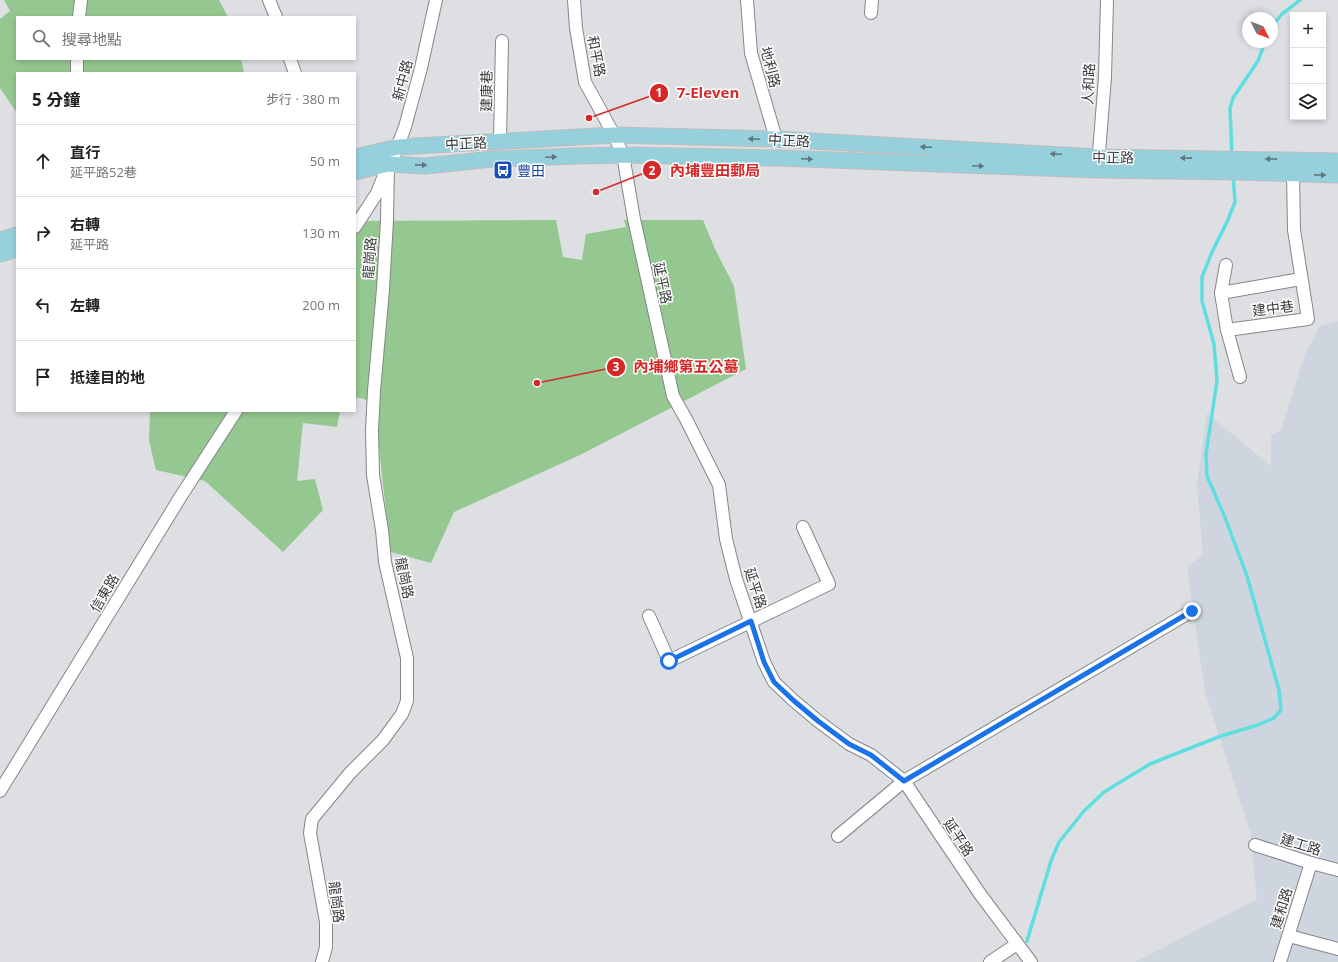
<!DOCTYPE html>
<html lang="zh-TW">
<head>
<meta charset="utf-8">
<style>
	:root { --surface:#fff; --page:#f2f2f2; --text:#222; --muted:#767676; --line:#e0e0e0 }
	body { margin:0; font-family:"Open Sans","Noto Sans TC",sans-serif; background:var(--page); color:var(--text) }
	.controls { position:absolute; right:12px; top:12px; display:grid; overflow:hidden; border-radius:0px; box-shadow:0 2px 6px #0003 }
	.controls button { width:36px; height:36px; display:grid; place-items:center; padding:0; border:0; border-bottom:1px solid var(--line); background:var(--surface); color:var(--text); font:20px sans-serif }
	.compass { position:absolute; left:1242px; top:12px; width:36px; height:36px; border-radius:50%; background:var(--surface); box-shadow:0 2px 6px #0003; rotate:132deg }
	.stop { position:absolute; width:12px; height:12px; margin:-9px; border:3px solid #1a73e8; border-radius:50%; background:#fff }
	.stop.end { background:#1a73e8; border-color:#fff; box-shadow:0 1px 4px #0008 }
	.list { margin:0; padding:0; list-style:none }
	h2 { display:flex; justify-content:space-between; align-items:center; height:52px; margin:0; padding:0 16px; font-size:17px }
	h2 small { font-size:13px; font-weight:400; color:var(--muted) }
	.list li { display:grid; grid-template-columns:26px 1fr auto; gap:12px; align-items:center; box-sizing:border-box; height:72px; padding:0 16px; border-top:1px solid var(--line) }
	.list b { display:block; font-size:15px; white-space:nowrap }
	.list p { margin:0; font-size:13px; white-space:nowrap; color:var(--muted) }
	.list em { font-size:13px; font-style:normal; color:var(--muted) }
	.icon { flex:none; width:22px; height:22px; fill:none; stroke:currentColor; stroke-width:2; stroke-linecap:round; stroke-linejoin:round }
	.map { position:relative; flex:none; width:1338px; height:962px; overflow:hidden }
	.search { position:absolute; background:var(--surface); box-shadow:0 2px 6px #0003; left:16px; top:16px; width:340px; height:44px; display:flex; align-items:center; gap:10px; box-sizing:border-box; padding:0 14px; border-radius:0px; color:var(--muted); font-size:15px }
	.panel { position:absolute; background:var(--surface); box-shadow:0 2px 6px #0003; left:16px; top:72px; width:340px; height:340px; border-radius:0px }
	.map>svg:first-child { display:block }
</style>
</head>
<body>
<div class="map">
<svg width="1338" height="962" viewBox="0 0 1338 962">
	<rect width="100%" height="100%" fill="#dddfe3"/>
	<polygon fill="#ced5df" points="1338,321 1338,962 1135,962 1257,899 1250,832 1205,692 1187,567 1203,555 1197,485 1207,413 1271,466 1271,435 1281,430 1305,354 1320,326"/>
	<g fill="#95c790">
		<polygon points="4,0 219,0 228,17 17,17 17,59 241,59 244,73 17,73 17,113 0,88 0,19 10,11"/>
		<polygon points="556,220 563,257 582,260 586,234 626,227 624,220 703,220 715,249 734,286 746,369 580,455 454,512 431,563 391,552 382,476 375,404 361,398 355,398 355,221"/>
		<polygon points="150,411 340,411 337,427 303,423 297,481 315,479 323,510 283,552 205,481 156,470 149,441"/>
	</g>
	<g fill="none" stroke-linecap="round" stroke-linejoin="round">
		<g stroke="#5fdee0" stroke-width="3.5">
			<polyline points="1272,26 1282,14 1300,0"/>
			<polyline points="1232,155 1230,108 1233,98 1258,61 1265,42"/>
			<polyline points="1027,941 1051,861 1059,842 1084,811 1104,792 1150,764 1221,736 1258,725 1274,718 1281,710 1279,690 1247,576 1224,515 1207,476 1206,454 1217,381 1214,344 1202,301 1202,277 1212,252 1227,222 1235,202 1233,175"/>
		</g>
		<defs>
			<g id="minor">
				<polyline points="269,0 276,17"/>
				<polyline points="574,0 576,28 585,82 614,135 623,155 634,219 673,396 686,419 719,485 726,539 736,579 764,662 774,682 793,700 818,721 849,744 871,755 904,781 980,894 1031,962"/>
				<polyline points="747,0 751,53 776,139"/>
				<polyline points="871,13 872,0"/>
				<polyline points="79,17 81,0"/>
				<polyline points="290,59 295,73"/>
				<polyline points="77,73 77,59"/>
				<polyline points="500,141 502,41"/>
				<polyline points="395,153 405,127 421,68 436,0"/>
				<polyline points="1098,165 1105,77 1107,0"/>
				<polyline points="355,227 377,193 385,173"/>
				<polyline points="1226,265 1221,293 1227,330 1240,377"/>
				<polyline points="1221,293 1301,279"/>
				<polyline points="1227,330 1308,319 1294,230 1293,174"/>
				<polyline points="649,616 669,661 829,584 803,527"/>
				<polyline points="0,791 181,496 236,411"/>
				<polyline points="838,836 904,781 1192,611"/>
				<polyline points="1255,845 1311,863 1338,870"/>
				<polyline points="1289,936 1338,949"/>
				<polyline points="322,962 326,947 326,922 310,833 312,819 350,773 383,740 402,714 407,701 407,658 385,562 382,530 373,475 372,430 374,391 383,289 387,220 388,164"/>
				<polyline points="990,962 1017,944"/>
				<polyline points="1280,962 1311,863"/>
			</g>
			<g id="major">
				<polyline points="355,157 398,147 614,135 776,139 1098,157 1338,161"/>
				<polyline points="355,172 388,164 425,166 493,159 576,156 623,155 779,158 1097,170 1239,172 1338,175"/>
				<polyline points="0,240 17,235"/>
				<polyline points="0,254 17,249"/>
			</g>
		</defs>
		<use href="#minor" stroke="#84868a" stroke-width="14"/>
		<use href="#major" stroke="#bcbcbd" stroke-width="17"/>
		<use href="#minor" stroke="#fff" stroke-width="12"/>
		<use href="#major" stroke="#97d0dd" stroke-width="15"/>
	</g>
	<defs><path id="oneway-solid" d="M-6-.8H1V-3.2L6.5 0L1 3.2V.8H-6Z"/></defs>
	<g fill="#5f777d">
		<use href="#oneway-solid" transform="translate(754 139) rotate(-178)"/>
		<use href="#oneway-solid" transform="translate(926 147) rotate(-177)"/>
		<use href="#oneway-solid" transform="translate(1056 154) rotate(-177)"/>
		<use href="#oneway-solid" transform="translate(551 157) rotate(-2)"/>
		<use href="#oneway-solid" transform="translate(1186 158) rotate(-179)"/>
		<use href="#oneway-solid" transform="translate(807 159) rotate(2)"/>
		<use href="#oneway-solid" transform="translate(1271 159) rotate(-179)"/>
		<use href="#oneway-solid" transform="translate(421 165) rotate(1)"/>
		<use href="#oneway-solid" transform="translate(978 166) rotate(2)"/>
		<use href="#oneway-solid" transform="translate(1320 175) rotate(1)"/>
	</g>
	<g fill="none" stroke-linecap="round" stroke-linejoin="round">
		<polyline stroke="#1a73e8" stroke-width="5" points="669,661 751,621 764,662 774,682 793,700 818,721 849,744 871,755 904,781 1192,611"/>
	</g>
	<defs>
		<symbol id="bus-square" viewBox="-11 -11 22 22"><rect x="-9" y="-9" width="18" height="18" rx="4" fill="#1a4fb4" stroke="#fff"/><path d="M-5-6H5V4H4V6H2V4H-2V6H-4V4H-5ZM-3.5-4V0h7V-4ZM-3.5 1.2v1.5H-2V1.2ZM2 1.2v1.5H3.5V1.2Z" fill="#fff"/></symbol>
	</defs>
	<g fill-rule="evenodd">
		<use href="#bus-square" x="492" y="159" width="22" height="22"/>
	</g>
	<g text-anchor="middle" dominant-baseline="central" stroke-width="3" stroke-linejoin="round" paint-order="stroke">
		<g font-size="14" fill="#3a3b3d" stroke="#fff">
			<text transform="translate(597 56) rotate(79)">和平路</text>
			<text transform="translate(771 67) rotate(76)">地利路</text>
			<text transform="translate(402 80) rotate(-75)">新中路</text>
			<text transform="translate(1088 84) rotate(-87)">人和路</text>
			<text transform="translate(486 91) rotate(-89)">建康巷</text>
			<text transform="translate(789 140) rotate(3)">中正路</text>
			<text transform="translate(466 143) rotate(-3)">中正路</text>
			<text transform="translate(1113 157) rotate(1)">中正路</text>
			<text transform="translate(369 258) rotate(-86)">龍崗路</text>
			<text transform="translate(663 283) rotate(78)">延平路</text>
			<text transform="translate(1273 308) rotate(-7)">建中巷</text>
			<text transform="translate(405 578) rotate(78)">龍崗路</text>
			<text transform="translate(756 588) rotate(72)">延平路</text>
			<text transform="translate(104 593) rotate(-59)">信東路</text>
			<text transform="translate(959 837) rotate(56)">延平路</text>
			<text transform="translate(1301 844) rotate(17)">建工路</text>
			<text transform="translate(337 902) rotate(83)">龍崗路</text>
			<text transform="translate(1281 908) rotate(-73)">建和路</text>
		</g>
		<g font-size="14" fill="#164399" stroke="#fff" text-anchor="start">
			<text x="517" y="170">豐田</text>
		</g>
	</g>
	<path fill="none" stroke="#d62828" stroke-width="1.5" d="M589 118L659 93M596 192L652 170M537 383L616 367"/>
	<g fill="#d62828" stroke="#fff" stroke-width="1.5">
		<circle cx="589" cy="118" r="4"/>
		<circle cx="596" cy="192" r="4"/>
		<circle cx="537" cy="383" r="4"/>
		<circle cx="659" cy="93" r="10"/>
		<circle cx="652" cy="170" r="10"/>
		<circle cx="616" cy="367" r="10"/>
	</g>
	<g font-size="12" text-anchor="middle" font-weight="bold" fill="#fff">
		<text x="659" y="97">1</text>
		<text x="652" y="175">2</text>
		<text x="616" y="371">3</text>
	</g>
	<g font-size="15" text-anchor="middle" font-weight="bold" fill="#d62828" stroke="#fff" stroke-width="3" stroke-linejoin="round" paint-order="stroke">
		<text x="708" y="98">7-Eleven</text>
		<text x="715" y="176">內埔豐田郵局</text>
		<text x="686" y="372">內埔鄉第五公墓</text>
	</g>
</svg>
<div class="controls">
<button>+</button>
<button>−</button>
<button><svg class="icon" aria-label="layers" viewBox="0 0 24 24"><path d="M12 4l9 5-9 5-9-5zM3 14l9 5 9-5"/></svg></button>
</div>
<svg class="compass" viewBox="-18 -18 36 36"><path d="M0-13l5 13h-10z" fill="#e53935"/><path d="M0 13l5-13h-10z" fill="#767676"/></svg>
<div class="stop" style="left:669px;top:661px"></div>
<div class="stop end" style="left:1192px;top:611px"></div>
<div class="search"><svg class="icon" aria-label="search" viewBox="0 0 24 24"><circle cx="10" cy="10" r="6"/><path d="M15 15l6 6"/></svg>搜尋地點</div>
<section class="panel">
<h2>5 分鐘<small>步行 · 380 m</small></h2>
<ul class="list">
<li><svg class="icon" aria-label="ahead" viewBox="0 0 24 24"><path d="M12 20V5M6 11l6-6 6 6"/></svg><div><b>直行</b><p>延平路52巷</p></div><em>50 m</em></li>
<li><svg class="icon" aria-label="right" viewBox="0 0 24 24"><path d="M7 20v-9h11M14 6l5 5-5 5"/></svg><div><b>右轉</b><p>延平路</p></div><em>130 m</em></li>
<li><svg class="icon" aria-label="left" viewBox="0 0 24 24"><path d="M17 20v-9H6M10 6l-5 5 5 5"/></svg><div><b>左轉</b></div><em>200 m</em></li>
<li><svg class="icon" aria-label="arrive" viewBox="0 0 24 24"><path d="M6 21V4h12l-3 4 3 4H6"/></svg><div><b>抵達目的地</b></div></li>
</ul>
</section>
</div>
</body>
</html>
